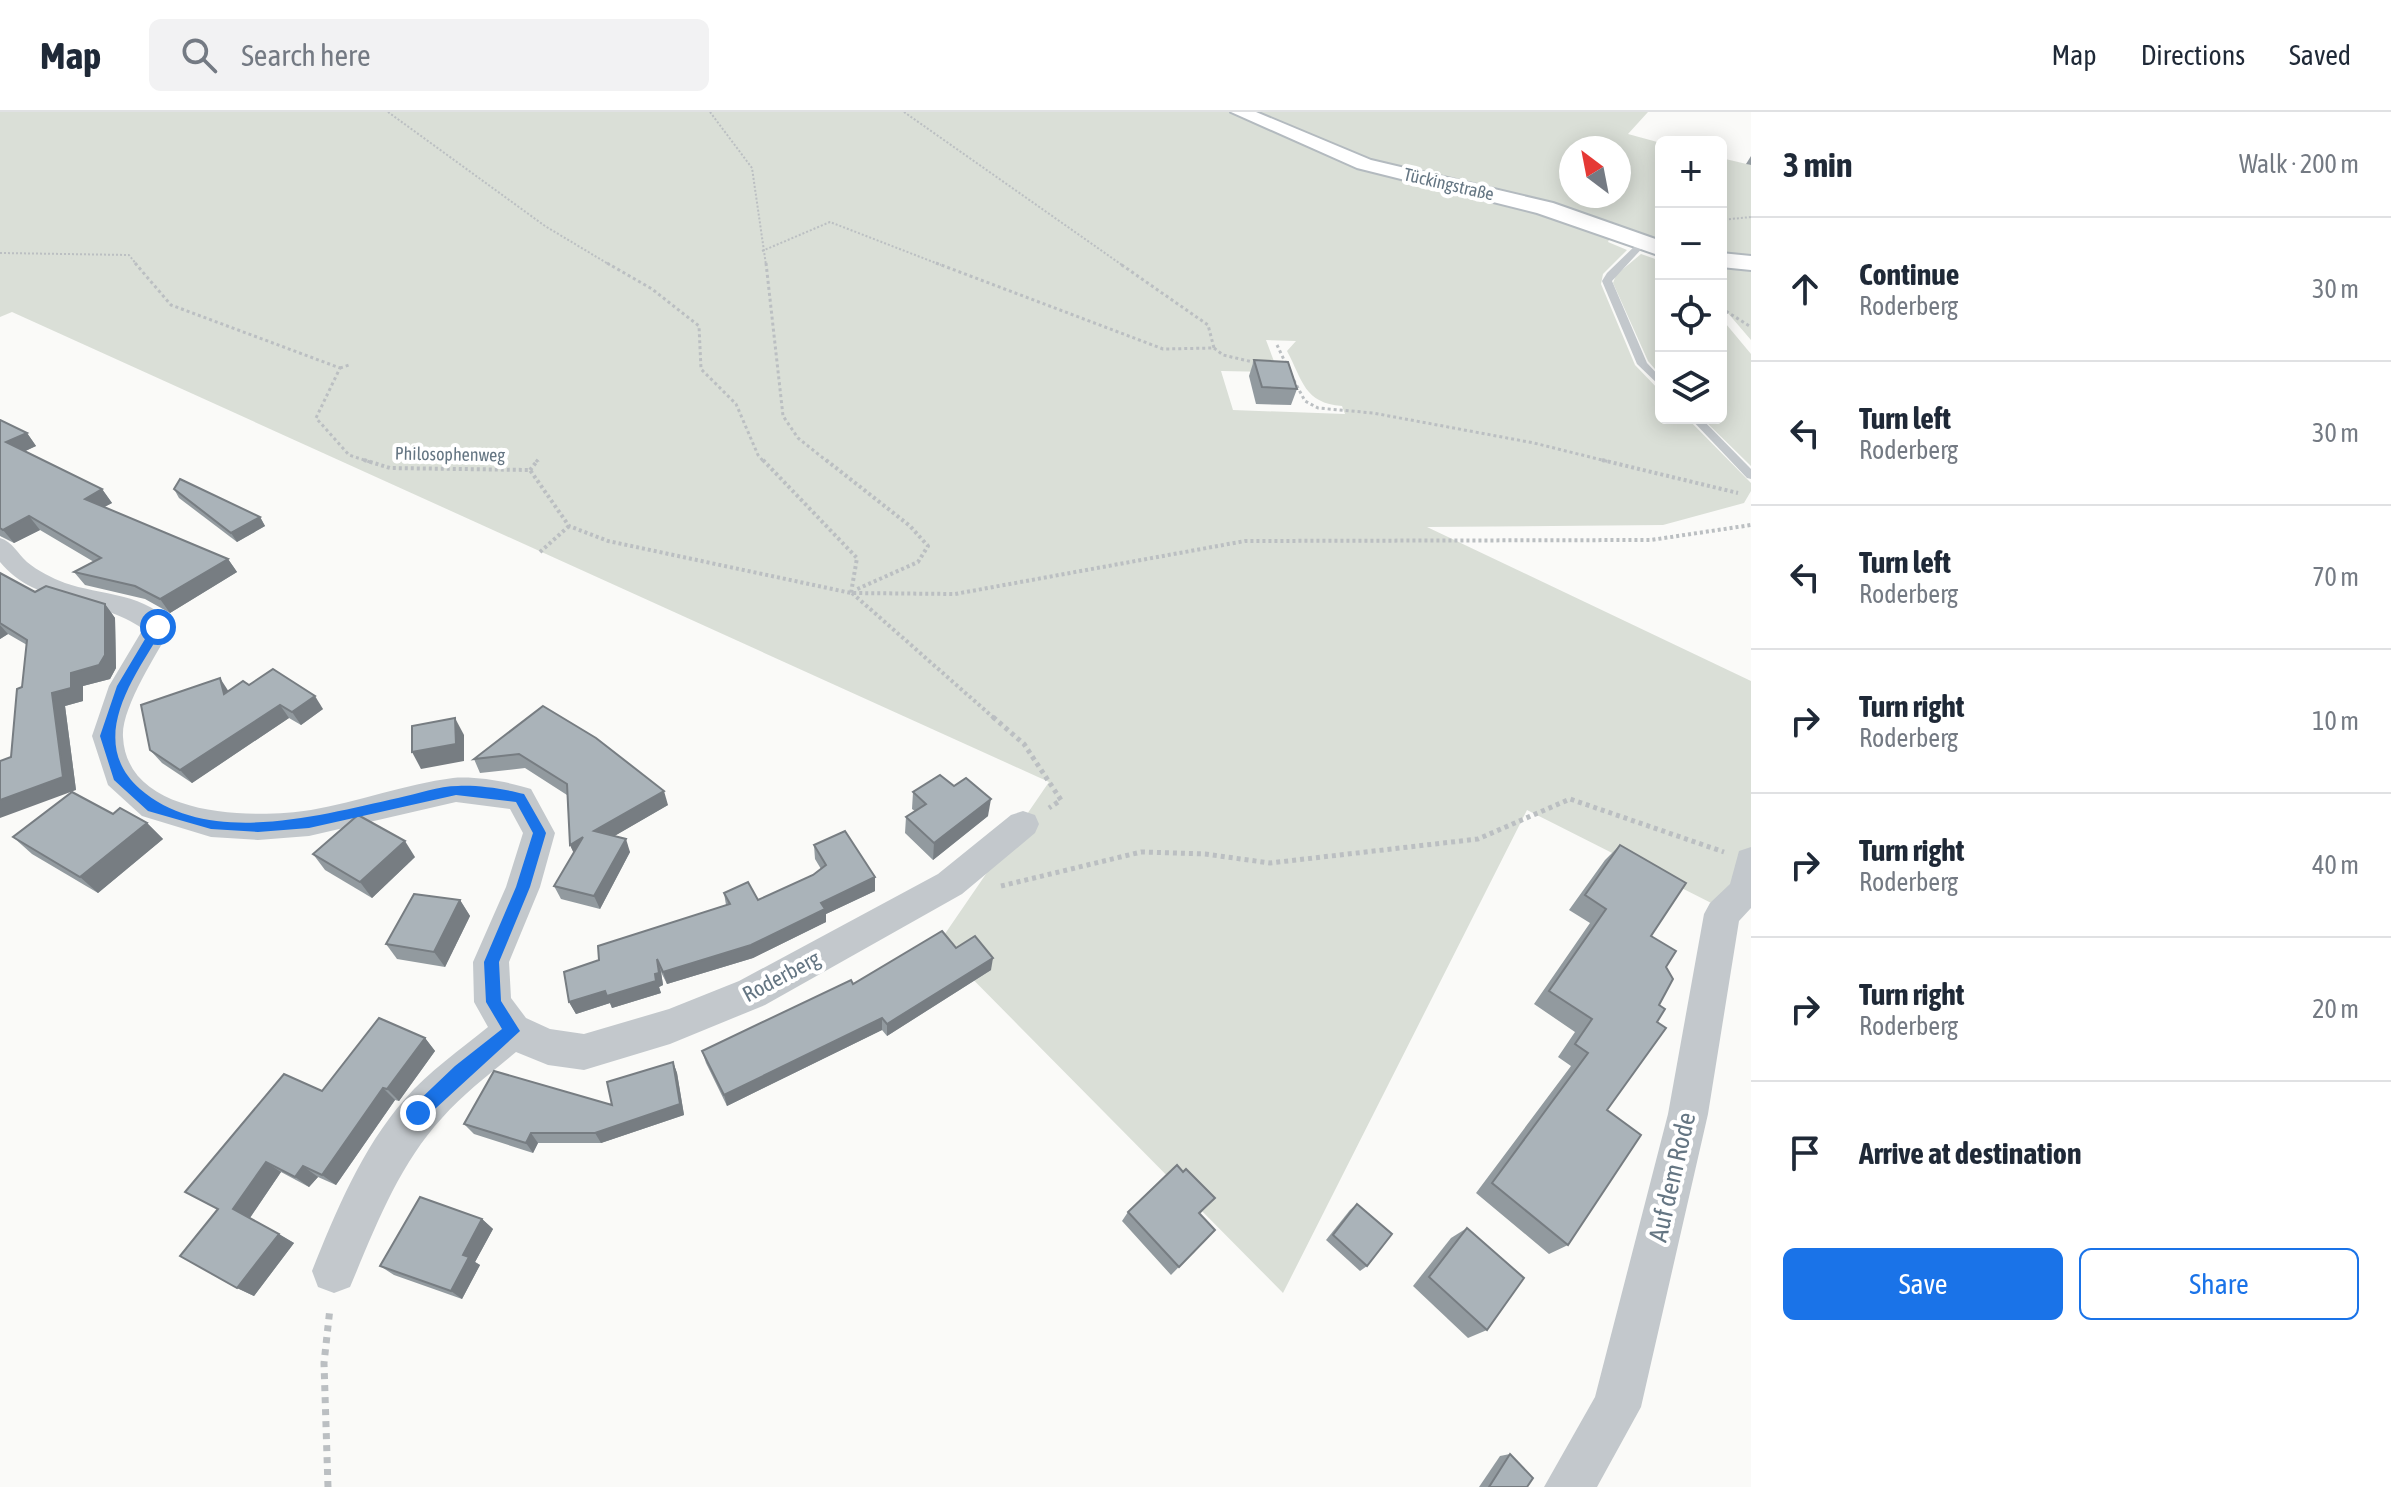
<!DOCTYPE html>
<html lang="en">
<head>
<meta charset="utf-8">
<style>
	:root { --surface:#fff; --page:#f2f2f3; --text:#1f2937; --muted:#747a83; --line:#e0e1e3; --accent:#1a73e8 }
	body { margin:0; font-family:"Asap Condensed",sans-serif; background:var(--page); color:var(--text) }
	.controls { position:absolute; right:24px; top:24px; display:grid; overflow:hidden; border-radius:12px; box-shadow:0 4px 20px #0003 }
	.controls button { width:72px; height:72px; display:grid; place-items:center; padding:0; border:0; border-bottom:2px solid var(--line); background:var(--surface); color:var(--text); font:40px sans-serif }
	.compass { position:absolute; left:1559px; top:24px; width:72px; height:72px; border-radius:50%; background:var(--surface); box-shadow:0 4px 20px #0003; rotate:328deg }
	.stop { position:absolute; width:24px; height:24px; margin:-18px; border:6px solid #1a73e8; border-radius:50%; background:#fff }
	.stop.end { background:#1a73e8; border-color:#fff; box-shadow:0 2px 8px #0008 }
	.list { margin:0; padding:0; list-style:none }
	h2 { display:flex; justify-content:space-between; align-items:center; height:104px; margin:0; padding:0 32px; font-size:34px }
	h2 small { font-size:26px; font-weight:400; color:var(--muted) }
	.list li { display:grid; grid-template-columns:52px 1fr auto; gap:24px; align-items:center; box-sizing:border-box; height:144px; padding:0 32px; border-top:2px solid var(--line) }
	.list b { display:block; font-size:30px; white-space:nowrap }
	.list p { margin:0; font-size:26px; white-space:nowrap; color:var(--muted) }
	.list em { font-size:26px; font-style:normal; color:var(--muted) }
	.actions { display:flex; gap:16px; padding:24px 32px }
	.actions a { flex:1; padding:18px 0; border:2px solid var(--accent); border-radius:12px; text-align:center; font-size:28px; color:var(--accent) }
	.actions .main { background:var(--accent); color:#fff }
	.icon { flex:none; width:44px; height:44px; fill:none; stroke:currentColor; stroke-width:2; stroke-linecap:round; stroke-linejoin:round }
	.map { position:relative; flex:none; width:1751px; height:1375px; overflow:hidden }
	header { display:flex; align-items:center; gap:48px; box-sizing:border-box; height:112px; padding:0 40px; background:var(--surface); border-bottom:2px solid var(--line) }
	header strong { font-size:38px }
	nav { display:flex; gap:44px; margin-inline-start:auto; font-size:28px }
	.search { width:560px; height:72px; background:var(--page); display:flex; align-items:center; gap:20px; box-sizing:border-box; padding:0 28px; border-radius:12px; color:var(--muted); font-size:30px }
	main { display:flex }
	aside { flex:1; background:var(--surface) }
	.map>svg:first-child { display:block }
</style>
</head>
<body>
<header>
<strong>Map</strong>
<div class="search"><svg class="icon" aria-label="search" viewBox="0 0 24 24"><circle cx="10" cy="10" r="6"/><path d="M15 15l6 6"/></svg>Search here</div>
<nav><a>Map</a><a>Directions</a><a>Saved</a></nav>
</header>
<main>
<div class="map">
<svg width="1751" height="1375" viewBox="0 0 1751 1375">
	<rect width="100%" height="100%" fill="#fafaf8"/>
	<g fill="#dadfd7" fill-rule="evenodd">
		<path d="M0,0h1648l-20,22 33,9v106l-51,-11 -2,4 19,8 -24,24 -2,10 34,81 26,27v26h26l64,65v8l-7,12 -81,22 -236,2 324,154v189l-12,47 -212,-107 -244,483 -345,-349 111,-162 -1037,-470 -12,5zM1571,36h48v48h-48zM1266,228l30,1 -9,10c16,30 17,52 55,55l3,8 -112,-4 -12,-39 57,1z"/>
		<polygon points="1721,46 1751,53 1751,228 1721,193"/>
		<polygon points="1641,142 1661,149 1661,264 1648,249 1613,171 1616,163"/>
		<polygon points="1721,206 1751,242 1751,354 1702,306 1721,306"/>
	</g>
	<g fill="none" stroke-linecap="round" stroke-linejoin="round">
		<defs>
			<g id="secondary">
				<polygon points="1231,0 1256,0 1371,48 1553,91 1661,129 1661,144 1537,101 1357,56"/>
				<polygon points="1721,141 1751,144 1751,158 1721,155"/>
			</g>
		</defs>
		<use href="#secondary" stroke="#b3babf" stroke-width="4"/>
		<g stroke="#bbbfc2" stroke-width="2" stroke-dasharray="2 2" stroke-linecap="butt">
			<polyline points="388,0 545,114 610,153"/>
			<polyline points="710,0 752,56 766,153"/>
			<polyline points="904,0 1122,153"/>
			<polyline points="1721,108 1751,105"/>
			<polyline points="762,139 830,110 941,153"/>
			<polyline points="0,141 129,143 137,153"/>
		</g>
		<g stroke="#bbbfc2" stroke-width="3" stroke-dasharray="3 3" stroke-linecap="butt">
			<polyline points="135,151 171,193 340,256 316,306 349,343 370,350"/>
			<polyline points="607,151 652,177 699,214 701,257 736,292 758,343 764,350"/>
			<polyline points="766,151 783,304 798,326 828,350"/>
			<polyline points="936,151 1163,237 1214,236 1208,213 1119,151"/>
			<polyline points="1721,196 1751,215"/>
			<polyline points="1277,233 1287,254"/>
			<polyline points="1214,236 1223,243 1257,251"/>
			<polyline points="340,256 349,253"/>
			<polyline points="1291,263 1305,289 1318,296 1373,301 1534,331 1610,350"/>
			<polyline points="536,350 539,346"/>
		</g>
		<g stroke="#bbbfc2" stroke-width="4" stroke-dasharray="3 3" stroke-linecap="butt">
			<polyline points="364,348 390,356 530,358 569,414 608,429 851,481 955,482 1245,429 1651,428 1751,413"/>
			<polyline points="763,348 857,446 851,481"/>
			<polyline points="826,348 910,414 928,434 918,450 855,478"/>
			<polyline points="1602,348 1738,381"/>
			<polyline points="530,358 538,348"/>
			<polyline points="540,440 569,414"/>
			<polyline points="852,481 995,607"/>
		</g>
		<g stroke="#bbbfc2" stroke-width="5" stroke-dasharray="4 4" stroke-linecap="butt">
			<polyline points="993,605 1024,632 1061,688 1049,696"/>
			<polyline points="1001,774 1141,740 1205,742 1270,751 1478,727 1570,687 1724,740"/>
		</g>
		<polyline stroke="#bbbfc2" stroke-width="7" stroke-dasharray="6 6" stroke-linecap="butt" points="328,1375 324,1251 330,1196"/>
		<g fill="#c3c8cc" fill-rule="evenodd">
			<polygon points="1640,129 1647,131 1612,169 1647,251 1661,266 1661,275 1637,252 1602,169 1607,161"/>
			<polygon points="1690,306 1701,306 1751,357 1751,367 1747,366"/>
		</g>
		<g fill="#c3c8cc" fill-rule="evenodd">
			<path d="M0,426c13,4 17,15 27,24 11,9 25,16 38,21 33,12 86,10 107,44 -15,26 -51,81 -49,110 4,81 130,82 188,73 47,-8 94,-26 142,-32 23,-2 57,4 78,11l24,44 -15,54 -31,75 2,36 15,20 24,11 34,5 85,-25 70,-28 199,-107 73,-59 12,-4 12,4 4,9 -4,9 -73,61 -197,111 -95,39 -86,26 -36,-5 -32,-13c-25,21 -52,41 -74,66 -44,48 -67,110 -92,169l-16,6 -16,-6 -6,-16c24,-60 50,-123 93,-172 24,-28 55,-49 83,-72l-14,-25 -1,-40 33,-75 17,-54 -13,-24 -54,-7 -147,34 -51,4 -47,-3 -69,-21 -34,-31 -16,-49 17,-50 34,-57c-44,-32 -106,-22 -143,-67z"/>
			<polygon points="1751,735 1751,796 1739,809 1708,1002 1641,1295 1597,1375 1544,1375 1595,1285 1668,1002 1704,802 1710,791 1730,772 1739,739"/>
		</g>
		<use href="#secondary" fill="#fff" fill-rule="evenodd"/>
	</g>
	<g fill="#929a9f">
		<polygon points="1751,44 1751,53 1746,52"/>
		<polygon points="1254,248 1297,277 1291,293 1256,292 1249,264"/>
		<polygon points="0,308 27,321 36,334 25,339 102,377 112,391 104,395 228,447 237,460 170,501 145,487 85,473 74,460 94,450 40,418 14,431 0,424"/>
		<polygon points="174,377 260,405 265,414 237,430 179,386"/>
		<polygon points="0,461 35,480 105,492 115,506 116,556 110,567 83,574 83,589 65,594 76,678 11,645 22,575 27,533 8,522 0,527"/>
		<polygon points="249,573 323,597 301,613 289,606 192,671 162,651 150,638 229,579"/>
		<polygon points="543,594 668,693 614,724 630,740 600,797 561,787 554,774 574,741 570,733 567,683 525,656 480,661 474,647"/>
		<polygon points="913,680 988,704 933,748 905,721 906,705 915,699 912,697"/>
		<polygon points="113,702 147,711 163,727 98,781 32,742 13,725"/>
		<polygon points="814,733 875,779 826,802 826,810 753,846 667,872 661,860 663,873 659,875 661,881 612,896 610,891 576,902 569,890 599,848 726,793 724,781 758,788 813,763 821,757 815,747"/>
		<polygon points="1620,733 1651,824 1666,855 1659,893 1607,998 1568,1133 1549,1142 1476,1081 1571,954 1558,945 1575,920 1534,892 1590,811 1569,798 1605,748"/>
		<polygon points="313,742 415,745 372,786 325,758"/>
		<polygon points="460,788 470,804 445,855 397,847 386,832"/>
		<polygon points="956,836 991,858 887,924 882,918 727,994 706,951 702,939 853,872"/>
		<polygon points="425,926 435,939 399,989 395,988 336,1073 318,1065 309,1075 281,1060 250,1106 294,1131 254,1184 237,1176 218,1097 185,1080 322,979"/>
		<polygon points="673,950 677,961 684,1003 601,1031 538,1031 533,1041 474,1022 464,1012 612,993"/>
		<polygon points="1357,1092 1367,1154 1360,1159 1326,1128 1350,1098"/>
		<polygon points="1206,1095 1200,1102 1215,1118 1171,1163 1122,1109 1128,1100"/>
		<polygon points="482,1107 493,1117 475,1150 480,1153 462,1187 394,1163 380,1154"/>
		<polygon points="1467,1116 1487,1218 1468,1226 1413,1174 1451,1126"/>
		<polygon points="1510,1342 1527,1375 1479,1375 1500,1344"/>
	</g>
	<g fill="#777d82">
		<polygon points="27,321 36,334 17,343 6,330"/>
		<polygon points="102,377 112,391 95,400 85,387"/>
		<polygon points="29,404 40,418 14,431 3,418"/>
		<polygon points="260,405 265,414 237,430 231,421"/>
		<polygon points="228,447 237,460 170,501 160,487"/>
		<polygon points="105,492 115,506 116,556 110,567 83,574 83,589 65,594 76,678 0,706 0,688 52,581 71,561"/>
		<polygon points="0,513 8,522 0,527"/>
		<polygon points="220,566 229,580 224,582"/>
		<polygon points="315,584 323,597 301,613 292,600"/>
		<polygon points="280,593 289,606 192,671 180,658"/>
		<polygon points="455,606 464,623 464,649 421,657 412,640"/>
		<polygon points="664,679 668,693 599,733 594,719"/>
		<polygon points="991,687 988,704 933,748 934,731"/>
		<polygon points="147,711 163,727 98,781 80,765"/>
		<polygon points="583,725 576,746 570,733"/>
		<polygon points="626,727 630,740 600,797 594,784"/>
		<polygon points="405,729 415,745 372,786 360,770"/>
		<polygon points="875,765 875,779 826,802 826,810 753,846 667,872 663,860 821,791"/>
		<polygon points="460,788 470,804 445,855 434,840"/>
		<polygon points="993,846 991,858 887,924 887,912"/>
		<polygon points="657,847 661,860 663,873 659,875 661,881 612,896 610,891 576,902 569,890 655,862"/>
		<polygon points="882,906 882,918 727,994 724,983"/>
		<polygon points="425,926 435,939 399,989 387,977"/>
		<polygon points="673,950 677,961 684,1003 601,1031 595,1021"/>
		<polygon points="383,976 395,988 336,1073 322,1063"/>
		<polygon points="531,1021 538,1031 533,1041 526,1031"/>
		<polygon points="266,1050 281,1060 249,1107 233,1097"/>
		<polygon points="303,1054 318,1065 309,1075 295,1065"/>
		<polygon points="482,1107 493,1117 475,1150 480,1153 462,1187 451,1179 463,1143"/>
		<polygon points="279,1122 294,1131 254,1184 237,1176"/>
	</g>
	<g fill="#aab3b9" stroke="#777d82" stroke-width="2">
		<polygon points="1254,248 1288,250 1297,277 1262,275"/>
		<polygon points="0,308 27,321 6,330 102,377 85,387 228,447 160,487 135,474 74,460 101,446 29,404 3,418 0,416"/>
		<polygon points="180,367 260,405 231,421 174,377"/>
		<polygon points="0,461 35,480 46,474 105,492 105,543 99,553 71,561 71,576 52,581 63,665 0,688 0,649 11,645 17,577 22,575 27,528 0,511"/>
		<polygon points="273,557 315,584 292,600 280,593 180,658 150,638 141,593 220,566 224,582 243,569 249,573"/>
		<polygon points="543,594 596,626 664,679 594,719 626,727 594,784 554,774 583,725 570,733 567,672 519,642 474,647"/>
		<polygon points="455,606 456,632 412,640 412,614"/>
		<polygon points="940,663 954,674 966,666 991,687 934,731 906,705 926,692 913,680"/>
		<polygon points="72,680 113,702 120,696 147,711 80,765 13,725"/>
		<polygon points="358,703 405,729 360,770 313,742"/>
		<polygon points="845,719 875,765 821,791 825,797 751,833 663,860 657,847 659,861 655,862 656,869 607,884 605,879 569,890 564,860 599,848 598,834 730,792 724,781 748,770 758,788 813,763 826,753 814,733"/>
		<polygon points="1620,733 1686,771 1651,824 1676,839 1666,855 1673,867 1659,893 1665,897 1657,910 1666,916 1607,998 1641,1023 1568,1133 1492,1071 1588,941 1575,932 1592,907 1549,879 1606,797 1585,783"/>
		<polygon points="414,782 460,788 434,840 386,832"/>
		<polygon points="942,819 956,836 975,824 993,846 887,912 882,906 724,983 702,939 851,868 853,872"/>
		<polygon points="379,906 425,926 387,977 383,976 322,1063 303,1054 295,1065 266,1050 233,1097 279,1122 237,1176 180,1144 218,1097 185,1080 284,962 322,979"/>
		<polygon points="673,950 680,992 595,1021 531,1021 526,1031 464,1012 494,959 612,993 607,970"/>
		<polygon points="1177,1053 1183,1060 1186,1057 1215,1086 1199,1101 1215,1118 1179,1155 1128,1100"/>
		<polygon points="420,1085 482,1107 463,1143 469,1145 451,1179 380,1154"/>
		<polygon points="1357,1092 1392,1122 1367,1154 1333,1123"/>
		<polygon points="1467,1116 1524,1166 1487,1218 1429,1165"/>
		<polygon points="1510,1342 1533,1366 1527,1375 1489,1375"/>
	</g>
	<path fill="#1a73e8" d="M154,512l10,3c-29,49 -79,113 -24,162 68,59 180,26 258,9 19,-4 41,-12 60,-12 20,-1 47,3 66,8l20,35 2,4 -16,54 -31,75 2,39 19,30 -96,88h-12v-12l43,-41 47,-37 -16,-27 -2,-40 32,-75 17,-54 -17,-31 -60,-7 -147,33 -51,4 -47,-3 -63,-18 -34,-31 -14,-44 17,-50z"/>
	<g text-anchor="middle" dominant-baseline="central" stroke-width="8" stroke-linejoin="round" paint-order="stroke">
		<g font-size="18" fill="#657683" stroke="#fff">
			<text transform="translate(1449 72) rotate(13)">Tückingstraße</text>
			<text transform="translate(450 342) rotate(1)">Philosophenweg</text>
		</g>
		<g font-size="22" fill="#657683" stroke="#fff">
			<text transform="translate(781 864) rotate(-28)">Roderberg</text>
		</g>
		<g font-size="26" fill="#657683" stroke="#fff">
			<text transform="translate(1672 1065) rotate(-77)">Auf dem Rode</text>
		</g>
	</g>
</svg>
<div class="controls">
<button>+</button>
<button>−</button>
<button><svg class="icon" aria-label="locate" viewBox="0 0 24 24"><circle cx="12" cy="12" r="6"/><path d="M12 2v4M12 18v4M2 12h4M18 12h4"/></svg></button>
<button><svg class="icon" aria-label="layers" viewBox="0 0 24 24"><path d="M12 4l9 5-9 5-9-5zM3 14l9 5 9-5"/></svg></button>
</div>
<svg class="compass" viewBox="-18 -18 36 36"><path d="M0-13l5 13h-10z" fill="#e53935"/><path d="M0 13l5-13h-10z" fill="#747a83"/></svg>
<div class="stop" style="left:158px;top:515px"></div>
<div class="stop end" style="left:418px;top:1001px"></div>
</div>
<aside>
<h2>3 min<small>Walk · 200 m</small></h2>
<ul class="list">
<li><svg class="icon" aria-label="ahead" viewBox="0 0 24 24"><path d="M12 20V5M6 11l6-6 6 6"/></svg><div><b>Continue</b><p>Roderberg</p></div><em>30 m</em></li>
<li><svg class="icon" aria-label="left" viewBox="0 0 24 24"><path d="M17 20v-9H6M10 6l-5 5 5 5"/></svg><div><b>Turn left</b><p>Roderberg</p></div><em>30 m</em></li>
<li><svg class="icon" aria-label="left" viewBox="0 0 24 24"><path d="M17 20v-9H6M10 6l-5 5 5 5"/></svg><div><b>Turn left</b><p>Roderberg</p></div><em>70 m</em></li>
<li><svg class="icon" aria-label="right" viewBox="0 0 24 24"><path d="M7 20v-9h11M14 6l5 5-5 5"/></svg><div><b>Turn right</b><p>Roderberg</p></div><em>10 m</em></li>
<li><svg class="icon" aria-label="right" viewBox="0 0 24 24"><path d="M7 20v-9h11M14 6l5 5-5 5"/></svg><div><b>Turn right</b><p>Roderberg</p></div><em>40 m</em></li>
<li><svg class="icon" aria-label="right" viewBox="0 0 24 24"><path d="M7 20v-9h11M14 6l5 5-5 5"/></svg><div><b>Turn right</b><p>Roderberg</p></div><em>20 m</em></li>
<li><svg class="icon" aria-label="arrive" viewBox="0 0 24 24"><path d="M6 21V4h12l-3 4 3 4H6"/></svg><div><b>Arrive at destination</b></div></li>
</ul>
<div class="actions"><a class="main">Save</a><a>Share</a></div>
</aside>
</main>
</body>
</html>
